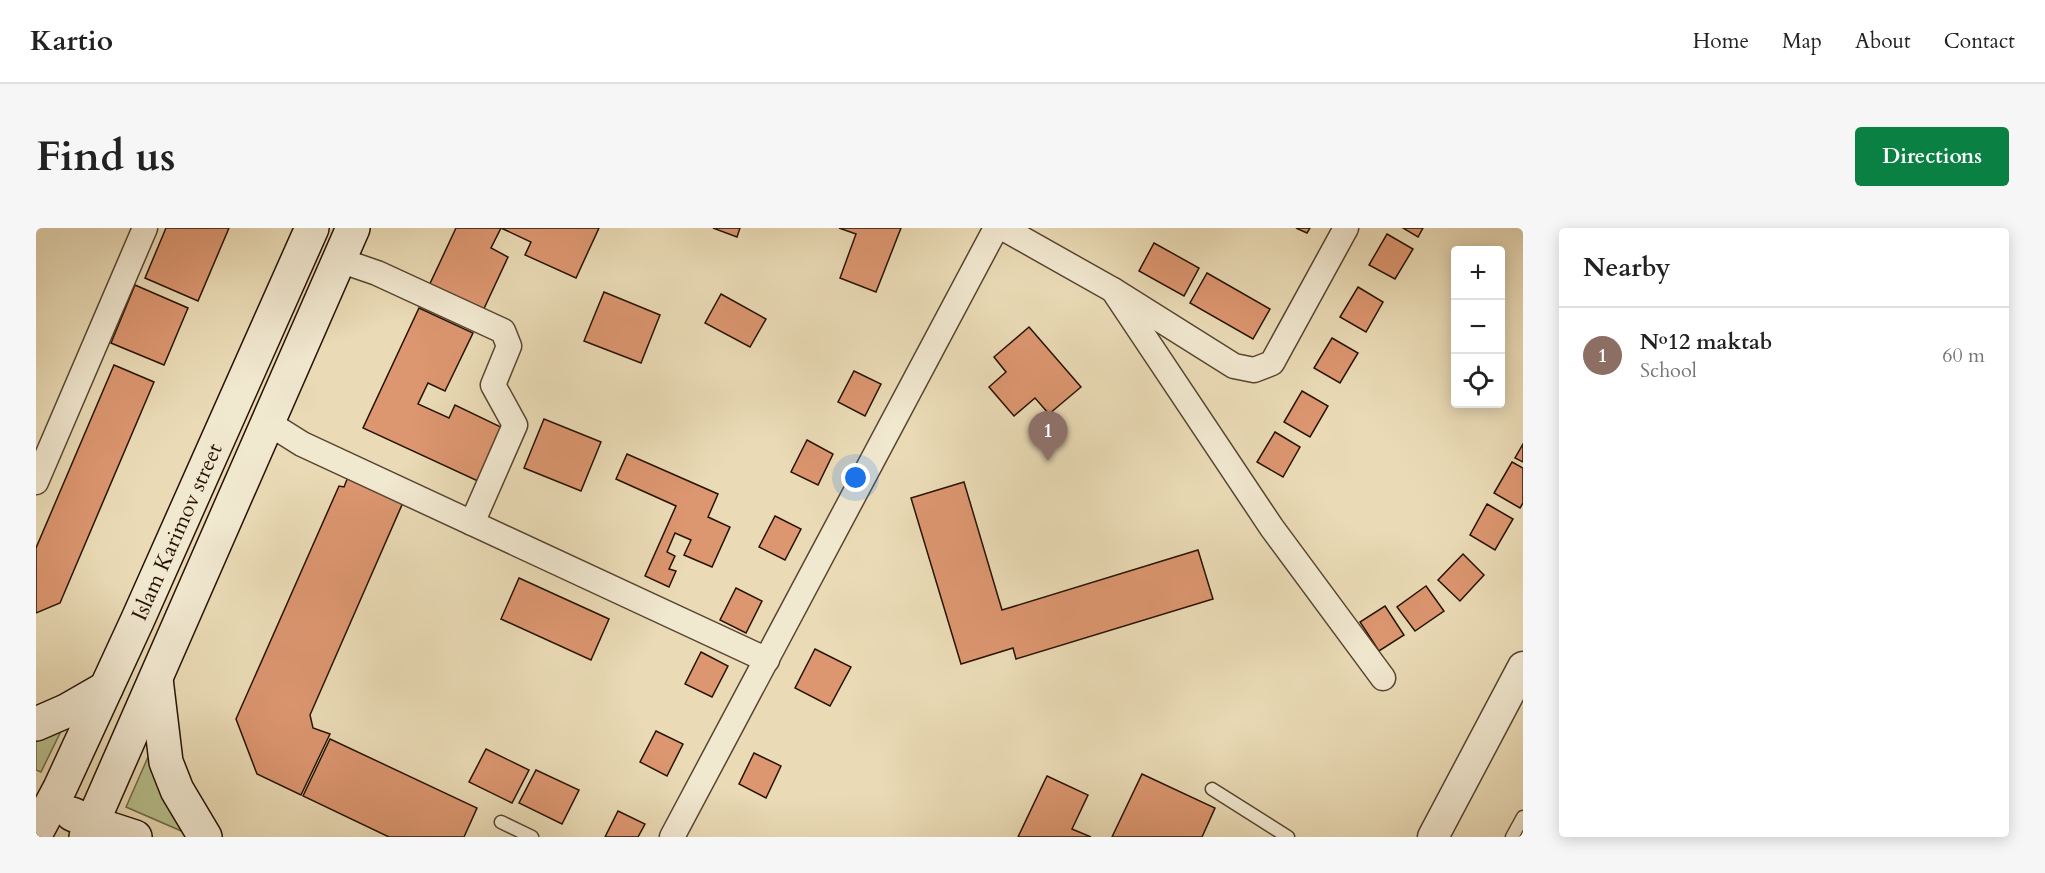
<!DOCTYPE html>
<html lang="en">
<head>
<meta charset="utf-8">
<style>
	:root { --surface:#fff; --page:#f6f6f6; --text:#222; --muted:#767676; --line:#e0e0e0; --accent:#0b8043 }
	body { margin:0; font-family:Cardo,serif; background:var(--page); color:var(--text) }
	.controls { position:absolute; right:18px; top:18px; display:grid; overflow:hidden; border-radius:6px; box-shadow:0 3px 15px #0003 }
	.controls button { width:54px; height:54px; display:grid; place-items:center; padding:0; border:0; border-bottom:2px solid var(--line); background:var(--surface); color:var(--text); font:30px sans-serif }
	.you { position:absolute; left:820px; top:250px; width:21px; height:21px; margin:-15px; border:4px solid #fff; border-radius:50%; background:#1a73e8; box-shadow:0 0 0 9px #1a73e833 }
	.badge { display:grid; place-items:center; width:39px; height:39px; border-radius:50%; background:var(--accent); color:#fff; font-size:20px; font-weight:700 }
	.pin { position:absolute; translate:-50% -50px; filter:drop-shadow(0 2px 3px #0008) }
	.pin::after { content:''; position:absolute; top:32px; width:21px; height:18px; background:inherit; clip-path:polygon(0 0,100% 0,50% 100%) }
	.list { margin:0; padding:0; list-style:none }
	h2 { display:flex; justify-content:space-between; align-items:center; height:78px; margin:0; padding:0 24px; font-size:26px }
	h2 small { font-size:20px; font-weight:400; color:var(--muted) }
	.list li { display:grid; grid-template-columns:39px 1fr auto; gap:18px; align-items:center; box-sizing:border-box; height:96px; padding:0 24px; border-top:2px solid var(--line) }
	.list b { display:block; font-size:22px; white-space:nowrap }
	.list p { margin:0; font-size:20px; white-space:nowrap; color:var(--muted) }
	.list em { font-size:20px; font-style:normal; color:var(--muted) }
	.icon { flex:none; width:33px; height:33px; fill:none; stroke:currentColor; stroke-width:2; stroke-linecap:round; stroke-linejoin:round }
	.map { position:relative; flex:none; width:1487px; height:609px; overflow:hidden; border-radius:6px }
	header { display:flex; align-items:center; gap:36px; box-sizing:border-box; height:84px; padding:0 30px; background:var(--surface); border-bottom:2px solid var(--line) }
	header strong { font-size:28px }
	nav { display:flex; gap:33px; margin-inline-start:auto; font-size:21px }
	.intro { display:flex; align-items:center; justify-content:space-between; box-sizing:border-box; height:144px; padding:0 36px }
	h1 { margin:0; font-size:42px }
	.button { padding:15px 27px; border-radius:6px; background:var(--accent); color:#fff; font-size:21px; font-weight:700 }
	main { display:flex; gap:36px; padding:0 36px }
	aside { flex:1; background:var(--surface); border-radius:6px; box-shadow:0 3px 15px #0003 }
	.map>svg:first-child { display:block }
</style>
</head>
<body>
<header>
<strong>Kartio</strong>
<nav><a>Home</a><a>Map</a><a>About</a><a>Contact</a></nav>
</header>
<div class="intro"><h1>Find us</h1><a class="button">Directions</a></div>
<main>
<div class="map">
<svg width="1487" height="609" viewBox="0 0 1487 609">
	<rect width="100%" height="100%" fill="#eadbb6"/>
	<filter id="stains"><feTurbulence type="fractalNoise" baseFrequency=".00333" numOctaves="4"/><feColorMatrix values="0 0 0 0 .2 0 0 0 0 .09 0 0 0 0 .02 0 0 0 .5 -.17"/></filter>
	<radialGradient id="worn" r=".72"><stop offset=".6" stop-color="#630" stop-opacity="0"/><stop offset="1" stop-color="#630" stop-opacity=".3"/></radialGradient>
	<g fill="#b7c08d" stroke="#6f6a48" stroke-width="1.5">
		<polygon points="31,491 5,544 0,542 0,507"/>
		<polygon points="116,520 150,605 90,579"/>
	</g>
	<g fill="#dc9670" stroke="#271304" stroke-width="1.5">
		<polygon points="130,0 193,0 162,73 109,50"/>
		<polygon points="420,0 465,0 455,20 472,29 445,87 391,62"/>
		<polygon points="465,0 563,0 540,50 489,27 495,14"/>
		<polygon points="677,0 704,0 701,9"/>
		<polygon points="803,0 865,0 840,64 804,50 820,6"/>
		<polygon points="1260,0 1274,0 1271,5"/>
		<polygon points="1367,0 1387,0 1382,9"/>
		<polygon points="1351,6 1377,21 1359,51 1333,37"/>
		<polygon points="1118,15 1163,40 1148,68 1103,43"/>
		<polygon points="1171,45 1234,81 1217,111 1154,75"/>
		<polygon points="99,57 152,80 128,137 75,115"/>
		<polygon points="1322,59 1347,74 1330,104 1304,89"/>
		<polygon points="568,64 624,87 605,135 548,113"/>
		<polygon points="685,66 730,91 714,119 669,95"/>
		<polygon points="383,80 437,105 409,163 392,155 382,176 413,190 419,177 469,201 444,254 327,200"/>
		<polygon points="993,99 1045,159 1013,186 999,170 978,188 953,159 970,144 958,129"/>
		<polygon points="1296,110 1322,125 1304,155 1278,140"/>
		<polygon points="78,137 118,154 24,375 0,385 0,320"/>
		<polygon points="818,143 845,156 829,188 802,174"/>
		<polygon points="1266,163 1292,178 1274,209 1248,194"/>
		<polygon points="508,191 565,214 545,263 488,240"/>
		<polygon points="1239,204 1264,219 1247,249 1221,234"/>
		<polygon points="771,212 797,226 782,257 755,244"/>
		<polygon points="1487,216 1487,234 1479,230"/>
		<polygon points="591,226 682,266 672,289 694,299 676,339 648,327 655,312 639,305 631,324 639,328 633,341 640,343 633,359 609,348 640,278 580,251"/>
		<polygon points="1476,234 1487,240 1487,275 1484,280 1458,265"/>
		<polygon points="314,244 369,270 274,487 277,500 294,506 265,567 221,546 200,491 303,258 308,259"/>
		<polygon points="928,254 966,382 1162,322 1177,371 980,431 977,420 925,436 875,270"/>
		<polygon points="1451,276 1477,291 1459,322 1434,307"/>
		<polygon points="739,288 765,301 749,332 723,319"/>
		<polygon points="1427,326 1448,347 1424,373 1402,352"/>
		<polygon points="483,350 573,391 555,432 465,391"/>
		<polygon points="1390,358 1408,383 1379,403 1361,379"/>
		<polygon points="700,360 726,373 710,405 684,392"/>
		<polygon points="1349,378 1368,407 1343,423 1324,394"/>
		<polygon points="779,421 815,439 794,478 759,460"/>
		<polygon points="665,424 692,438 676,469 649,456"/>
		<polygon points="620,503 647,516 631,548 604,534"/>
		<polygon points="294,511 441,580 428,609 353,609 267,568"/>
		<polygon points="450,521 493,542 476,575 433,554"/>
		<polygon points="718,525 745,538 730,570 703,556"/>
		<polygon points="500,542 543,562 526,596 483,575"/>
		<polygon points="1106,546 1179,580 1166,609 1076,609"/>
		<polygon points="1011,548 1052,567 1036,601 1055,609 982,609"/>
		<polygon points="582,583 609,596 602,609 569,609"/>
	</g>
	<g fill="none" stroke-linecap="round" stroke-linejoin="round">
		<defs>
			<g id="service">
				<polyline points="1176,561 1252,609"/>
				<polyline points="465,594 496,609"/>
				<polyline points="1476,609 1487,589"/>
			</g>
			<g id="minor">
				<polyline points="967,0 1077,62 1198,138 1218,142 1236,135 1310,0"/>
				<polyline points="303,32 341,45 467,103 473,118 457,157 479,197 436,295"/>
				<polyline points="1077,62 1236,300 1347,450"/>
				<polyline points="231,194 266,216 731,432"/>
				<polyline points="0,254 109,0"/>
				<polyline points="636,609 960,0"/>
			</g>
			<polyline id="tertiary" points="1397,609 1487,439"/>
			<g id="secondary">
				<polyline points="120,451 130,534 141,562 169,609"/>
				<polyline points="0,496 30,483 70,460"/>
				<polyline points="36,586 56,595 99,609"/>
				<polyline points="0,605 24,560 102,391 276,0"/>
				<polyline points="50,609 317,0"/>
			</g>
		</defs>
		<use href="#service" stroke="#584530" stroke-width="15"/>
		<use href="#minor" stroke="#584530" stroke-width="27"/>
		<use href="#tertiary" stroke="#584530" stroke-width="33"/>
		<use href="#secondary" stroke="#271304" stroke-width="36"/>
		<use href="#service" stroke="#f1e8d0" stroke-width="12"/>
		<use href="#minor" stroke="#f1e8d0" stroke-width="24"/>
		<use href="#tertiary" stroke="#f1e8d0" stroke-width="30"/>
		<use href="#secondary" stroke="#f1e8d0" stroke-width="33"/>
	</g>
	<g text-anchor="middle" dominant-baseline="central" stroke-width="6" stroke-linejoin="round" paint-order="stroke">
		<g font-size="22" fill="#271304" stroke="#f1e8d0">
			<text transform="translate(141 304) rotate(-66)">Islam Karimov street</text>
		</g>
	</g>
	<rect width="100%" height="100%" filter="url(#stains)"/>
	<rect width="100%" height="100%" fill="url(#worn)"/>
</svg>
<div class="controls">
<button>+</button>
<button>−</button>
<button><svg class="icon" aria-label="locate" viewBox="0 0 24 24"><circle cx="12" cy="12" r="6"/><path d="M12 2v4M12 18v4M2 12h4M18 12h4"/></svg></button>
</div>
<div class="you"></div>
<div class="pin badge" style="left:1012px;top:233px;background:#8d6e63">1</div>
</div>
<aside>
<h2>Nearby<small></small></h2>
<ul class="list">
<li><span class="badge" style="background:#8d6e63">1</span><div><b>№12 maktab</b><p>School</p></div><em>60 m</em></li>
</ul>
</aside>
</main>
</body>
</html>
